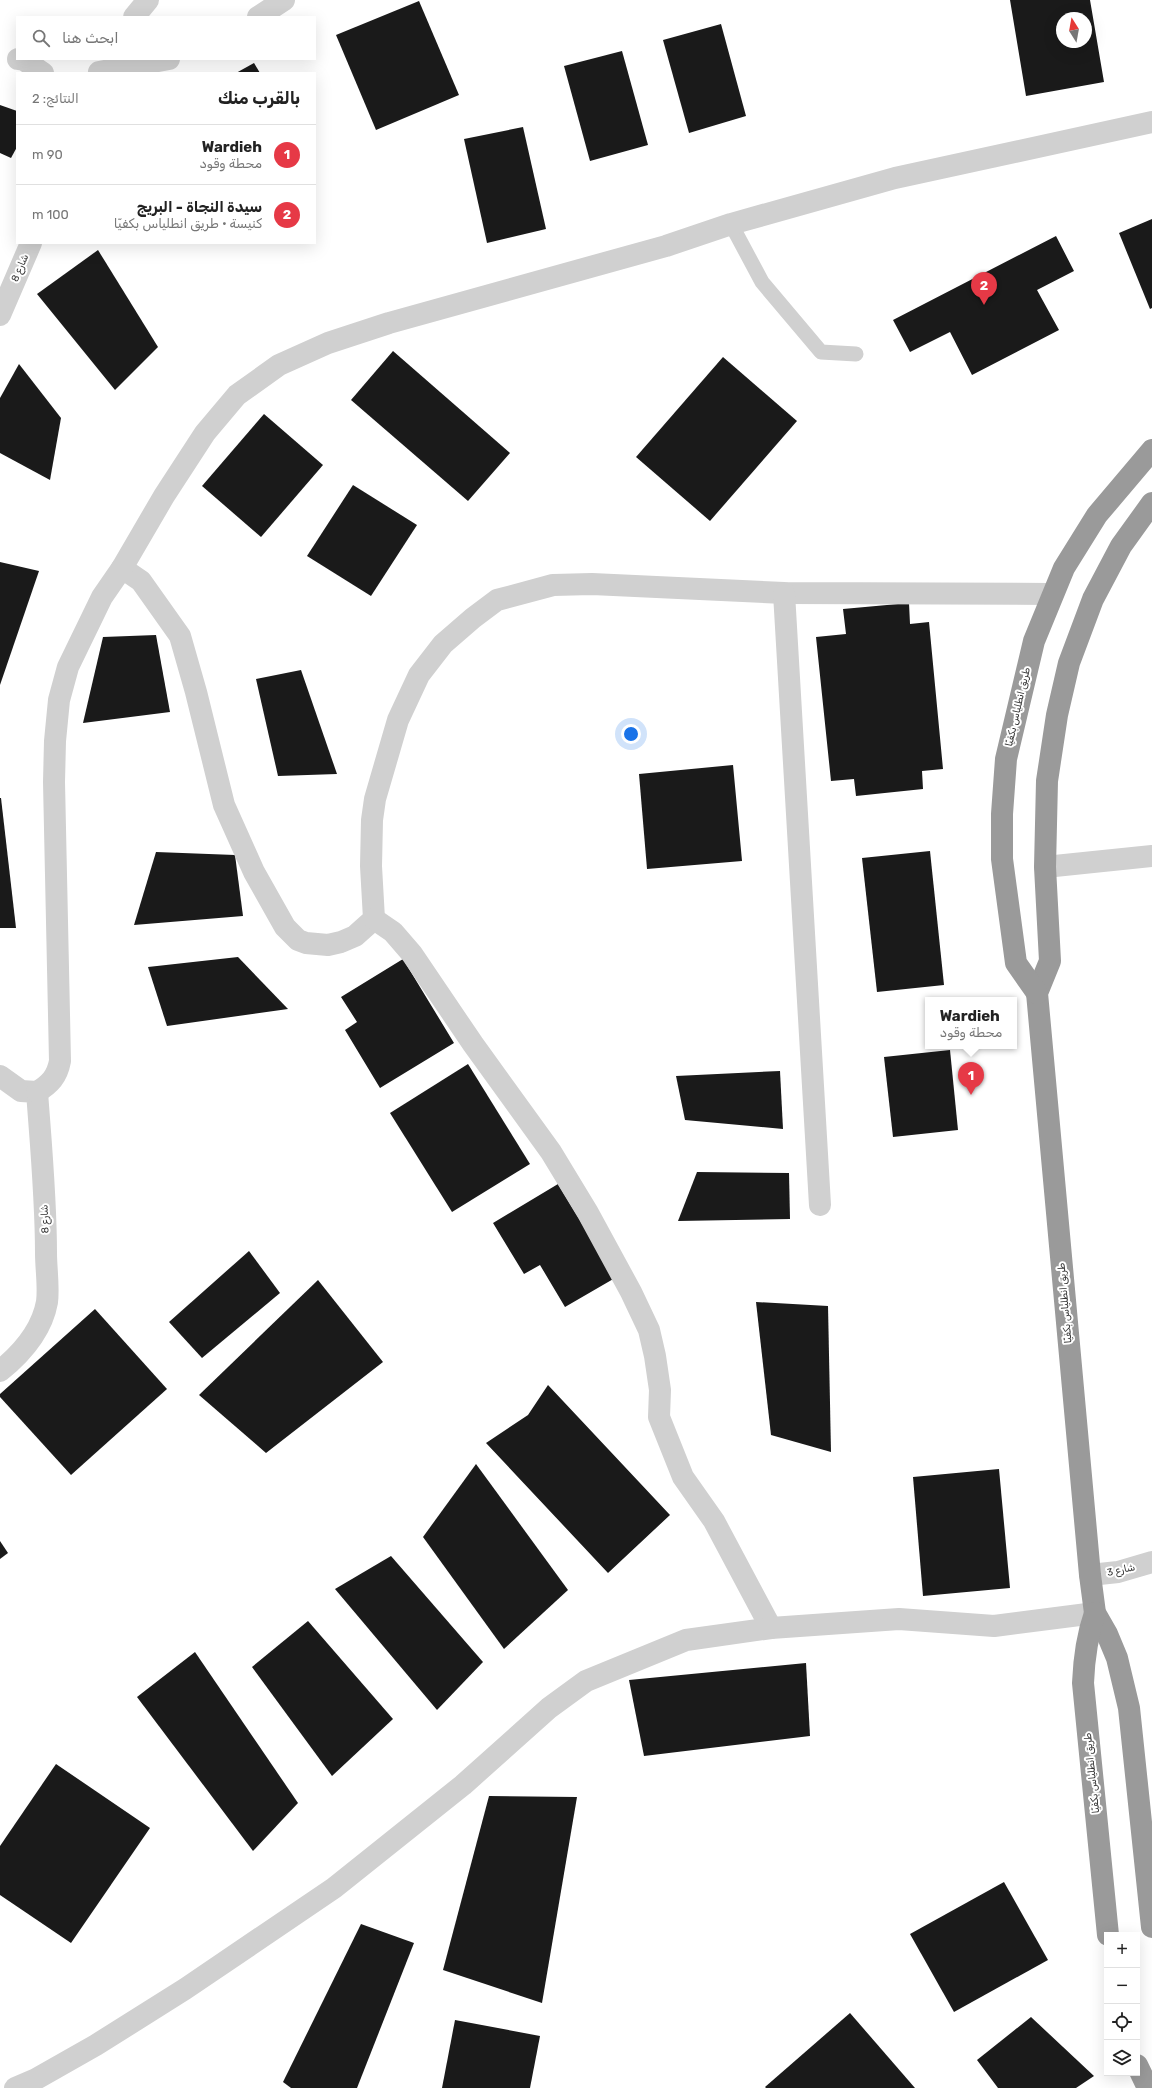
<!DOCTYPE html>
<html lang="ar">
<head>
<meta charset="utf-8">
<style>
	:root { --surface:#fff; --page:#f2f2f2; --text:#222; --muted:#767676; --line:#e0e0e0; --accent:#e63946 }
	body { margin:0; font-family:Rubik,"Noto Naskh Arabic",sans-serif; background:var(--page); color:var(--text); direction:rtl }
	.controls { position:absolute; right:12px; bottom:12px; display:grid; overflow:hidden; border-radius:0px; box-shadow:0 4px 16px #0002 }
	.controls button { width:36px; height:36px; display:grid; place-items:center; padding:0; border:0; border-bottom:1px solid var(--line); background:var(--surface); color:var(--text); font:20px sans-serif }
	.compass { position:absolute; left:1056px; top:12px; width:36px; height:36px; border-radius:50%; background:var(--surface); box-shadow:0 4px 16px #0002; rotate:349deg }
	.you { position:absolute; left:631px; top:734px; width:14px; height:14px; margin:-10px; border:3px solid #fff; border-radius:50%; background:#1a73e8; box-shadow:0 0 0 6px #1a73e833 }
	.badge { display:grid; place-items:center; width:26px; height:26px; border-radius:50%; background:var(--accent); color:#fff; font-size:13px; font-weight:700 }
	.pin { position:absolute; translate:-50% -33px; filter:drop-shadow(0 1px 2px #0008) }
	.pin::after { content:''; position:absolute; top:21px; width:14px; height:12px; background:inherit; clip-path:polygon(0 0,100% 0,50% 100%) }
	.popup { position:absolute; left:925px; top:997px; width:92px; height:52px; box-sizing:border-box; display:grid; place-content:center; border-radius:0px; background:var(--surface); filter:drop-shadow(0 1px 3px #0005); font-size:13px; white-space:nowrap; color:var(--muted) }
	.popup b { font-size:15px; color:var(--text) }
	.popup::after { content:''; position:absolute; left:50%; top:100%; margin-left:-8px; border:8px solid transparent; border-top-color:var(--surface) }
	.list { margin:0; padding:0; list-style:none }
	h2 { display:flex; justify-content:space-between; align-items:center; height:52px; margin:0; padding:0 16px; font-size:17px }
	h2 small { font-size:13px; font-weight:400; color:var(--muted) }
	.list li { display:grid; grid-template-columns:26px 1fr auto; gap:12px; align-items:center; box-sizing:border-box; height:60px; padding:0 16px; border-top:1px solid var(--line) }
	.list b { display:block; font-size:15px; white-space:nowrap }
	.list p { margin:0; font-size:13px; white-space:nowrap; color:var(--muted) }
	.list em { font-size:13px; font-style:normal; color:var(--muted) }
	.icon { flex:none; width:22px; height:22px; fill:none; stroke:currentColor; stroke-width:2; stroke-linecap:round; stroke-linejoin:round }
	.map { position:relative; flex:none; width:1152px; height:2088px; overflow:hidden; direction:ltr }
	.search { position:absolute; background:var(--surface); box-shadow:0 4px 16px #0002; left:16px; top:16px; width:300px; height:44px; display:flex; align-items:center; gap:10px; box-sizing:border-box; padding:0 14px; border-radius:0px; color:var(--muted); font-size:15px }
	.panel { position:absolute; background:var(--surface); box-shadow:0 4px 16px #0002; left:16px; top:72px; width:300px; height:172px; border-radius:0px; direction:rtl }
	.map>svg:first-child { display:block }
</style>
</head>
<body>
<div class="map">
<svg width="1152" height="2088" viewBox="0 0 1152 2088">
	<rect width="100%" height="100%" fill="#fff"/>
	<g fill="#1a1a1a" fill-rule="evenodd">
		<path d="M1010,0h80l14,82 -78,14zM1062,18h24v24h-24z"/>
		<polygon points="419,1 459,95 376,130 336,35"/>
		<polygon points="721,24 746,116 689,133 663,40"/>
		<polygon points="622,51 648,145 590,161 564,66"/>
		<polygon points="254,63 260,73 236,73"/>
		<polygon points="0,105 17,111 17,147 11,158 0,153"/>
		<polygon points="523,127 546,229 487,243 464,139"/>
		<polygon points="1152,219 1152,308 1150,309 1119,233"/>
		<polygon points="1056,236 1074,271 1037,290 1059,330 972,375 950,332 910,352 893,320"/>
		<polygon points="98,250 158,347 115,390 37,294"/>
		<polygon points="393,351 510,453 468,501 351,400"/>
		<polygon points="723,357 797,421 710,521 636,457"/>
		<polygon points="19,364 61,418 50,480 0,453 0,398"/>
		<polygon points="264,414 323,465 261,537 202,486"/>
		<polygon points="353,485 417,525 371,596 307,556"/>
		<polygon points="0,562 39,571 0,685"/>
		<polygon points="909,603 910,624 929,622 943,769 922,771 923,789 856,796 854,779 831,781 816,637 846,634 843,609"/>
		<polygon points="156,635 170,712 83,723 103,637"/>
		<polygon points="301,670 337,774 278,776 256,679"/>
		<polygon points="733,765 742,861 647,869 639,774"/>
		<polygon points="0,798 1,798 16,928 0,928"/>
		<polygon points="930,851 944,985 877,992 862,858"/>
		<polygon points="156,852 235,855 243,916 134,925"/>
		<polygon points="238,957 288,1009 167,1026 148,967"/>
		<polygon points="403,959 454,1043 380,1088 345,1030 357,1022 341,997"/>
		<polygon points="950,1050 958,1130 893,1137 884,1057"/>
		<polygon points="468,1064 530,1164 452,1212 390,1113"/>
		<polygon points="780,1071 783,1129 685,1120 676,1076"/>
		<polygon points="697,1172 789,1173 790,1219 678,1221"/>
		<polygon points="558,1184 615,1278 565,1307 540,1265 524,1274 493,1223"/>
		<polygon points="249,1251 280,1293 202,1358 169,1322"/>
		<polygon points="318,1280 383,1362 266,1453 199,1395"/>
		<polygon points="756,1302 828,1306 831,1452 771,1435"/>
		<polygon points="95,1309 167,1389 71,1475 0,1397 0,1394"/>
		<polygon points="548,1385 670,1515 608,1573 486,1443 528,1415"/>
		<polygon points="476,1464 568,1590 504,1649 423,1537"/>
		<polygon points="999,1469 1010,1588 923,1596 913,1477"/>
		<polygon points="0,1541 8,1553 0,1559"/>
		<polygon points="391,1556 483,1662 437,1710 335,1589"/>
		<polygon points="308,1621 393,1719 332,1776 252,1667"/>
		<polygon points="195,1652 298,1803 253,1851 137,1697"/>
		<polygon points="806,1663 810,1736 644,1756 629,1680"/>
		<polygon points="56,1764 150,1828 71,1943 0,1895 0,1846"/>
		<polygon points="489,1796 577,1797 542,2003 443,1970"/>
		<polygon points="1004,1882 1048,1960 954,2012 910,1934"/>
		<polygon points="361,1924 414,1943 357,2088 291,2088 283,2082"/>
		<polygon points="850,2013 915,2088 766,2088 765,2087"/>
		<polygon points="1031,2017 1094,2076 1076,2088 998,2088 977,2060"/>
		<polygon points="455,2020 540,2036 530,2088 442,2088"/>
	</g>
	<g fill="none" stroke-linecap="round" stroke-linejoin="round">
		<polyline stroke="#d0d0d0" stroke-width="15" points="731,224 762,282 821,352 856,354"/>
		<g stroke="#d0d0d0" stroke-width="22">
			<polyline points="134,17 148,0"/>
			<polyline points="258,17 284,0"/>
			<polyline points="18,59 24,60 43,73"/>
			<polyline points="99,72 169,59"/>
			<polyline points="0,315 31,243"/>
			<polyline points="122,568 141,581 180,636 196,692 224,805 254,872 285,927 298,940 306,943 328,945 341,942 355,936 374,919 371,866 372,820 375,799 398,720 419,675 443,644 473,618 497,600 553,585 592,584 784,593 1052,594"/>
			<polyline points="784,593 820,1205"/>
			<polyline points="1045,867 1152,856"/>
			<polyline points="374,919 393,932 412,954 473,1044 551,1152 588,1213 631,1292 649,1330 655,1356 660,1390 659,1417 683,1477 714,1521 771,1628"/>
			<path d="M0,1076l21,15 16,1c4,54 9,107 9,161 0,16 3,34 1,49 -5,28 -26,52 -47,69"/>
			<path d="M37,1092c13,-8 20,-15 23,-31l-6,-279 1,-41 4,-41 9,-33 34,-70 20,-29 42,-72 41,-63 32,-38 42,-30 49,-22 61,-20 277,-77 65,-22 164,-46 257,-56"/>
			<polyline points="1090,1575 1118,1572 1152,1562"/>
			<polyline points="15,2088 36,2079 96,2045 185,1989 334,1888 463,1785 549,1708 586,1681 686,1640 771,1628 899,1619 994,1626 1095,1613"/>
		</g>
		<g stroke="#9a9a9a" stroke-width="22">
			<polyline points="1152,503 1121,546 1093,599 1069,663 1057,715 1047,781 1045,867 1050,961 1037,993 1090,1575 1095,1613 1107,1634 1117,1658 1129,1708 1152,1927"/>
			<polyline points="1037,993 1016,963 1002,859 1002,814 1006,759 1034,641 1064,568 1097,515 1152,450"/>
			<path d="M1095,1613c-8,23 -11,45 -12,70l25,252"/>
			<polyline points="1137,2065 1148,2088"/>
		</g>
	</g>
	<g text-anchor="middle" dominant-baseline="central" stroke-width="4" stroke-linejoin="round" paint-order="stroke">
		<g font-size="10" fill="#333" stroke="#fff">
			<text transform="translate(20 268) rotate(-67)">شارع 8</text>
			<text transform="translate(1018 707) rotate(-77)">طريق انطلياس بكفيّا</text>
			<text transform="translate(45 1219) rotate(-92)">شارع 8</text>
			<text transform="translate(1065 1303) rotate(-95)">طريق انطلياس بكفيّا</text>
			<text transform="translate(1121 1570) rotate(-12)">شارع 3</text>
			<text transform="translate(1092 1773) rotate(-96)">طريق انطلياس بكفيّا</text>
		</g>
	</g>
</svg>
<div class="controls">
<button>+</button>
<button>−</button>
<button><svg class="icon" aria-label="locate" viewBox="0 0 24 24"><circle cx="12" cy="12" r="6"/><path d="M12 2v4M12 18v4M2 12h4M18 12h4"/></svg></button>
<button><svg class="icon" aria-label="layers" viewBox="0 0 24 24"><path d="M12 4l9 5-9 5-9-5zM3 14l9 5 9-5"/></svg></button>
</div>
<svg class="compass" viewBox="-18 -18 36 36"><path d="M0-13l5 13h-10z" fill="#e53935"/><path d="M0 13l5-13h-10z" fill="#767676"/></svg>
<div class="you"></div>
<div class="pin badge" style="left:971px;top:1095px">1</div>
<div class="popup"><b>Wardieh</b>محطة وقود</div>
<div class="pin badge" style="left:984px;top:305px">2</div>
<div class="search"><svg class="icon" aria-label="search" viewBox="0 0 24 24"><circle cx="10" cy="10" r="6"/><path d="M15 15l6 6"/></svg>ابحث هنا</div>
<section class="panel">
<h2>بالقرب منك<small>النتائج: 2</small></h2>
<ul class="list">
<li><span class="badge">1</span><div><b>Wardieh</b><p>محطة وقود</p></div><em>90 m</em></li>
<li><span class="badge">2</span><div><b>سيدة النجاة - البريج</b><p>كنيسة · طريق انطلياس بكفيّا</p></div><em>100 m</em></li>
</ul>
</section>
</div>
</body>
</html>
